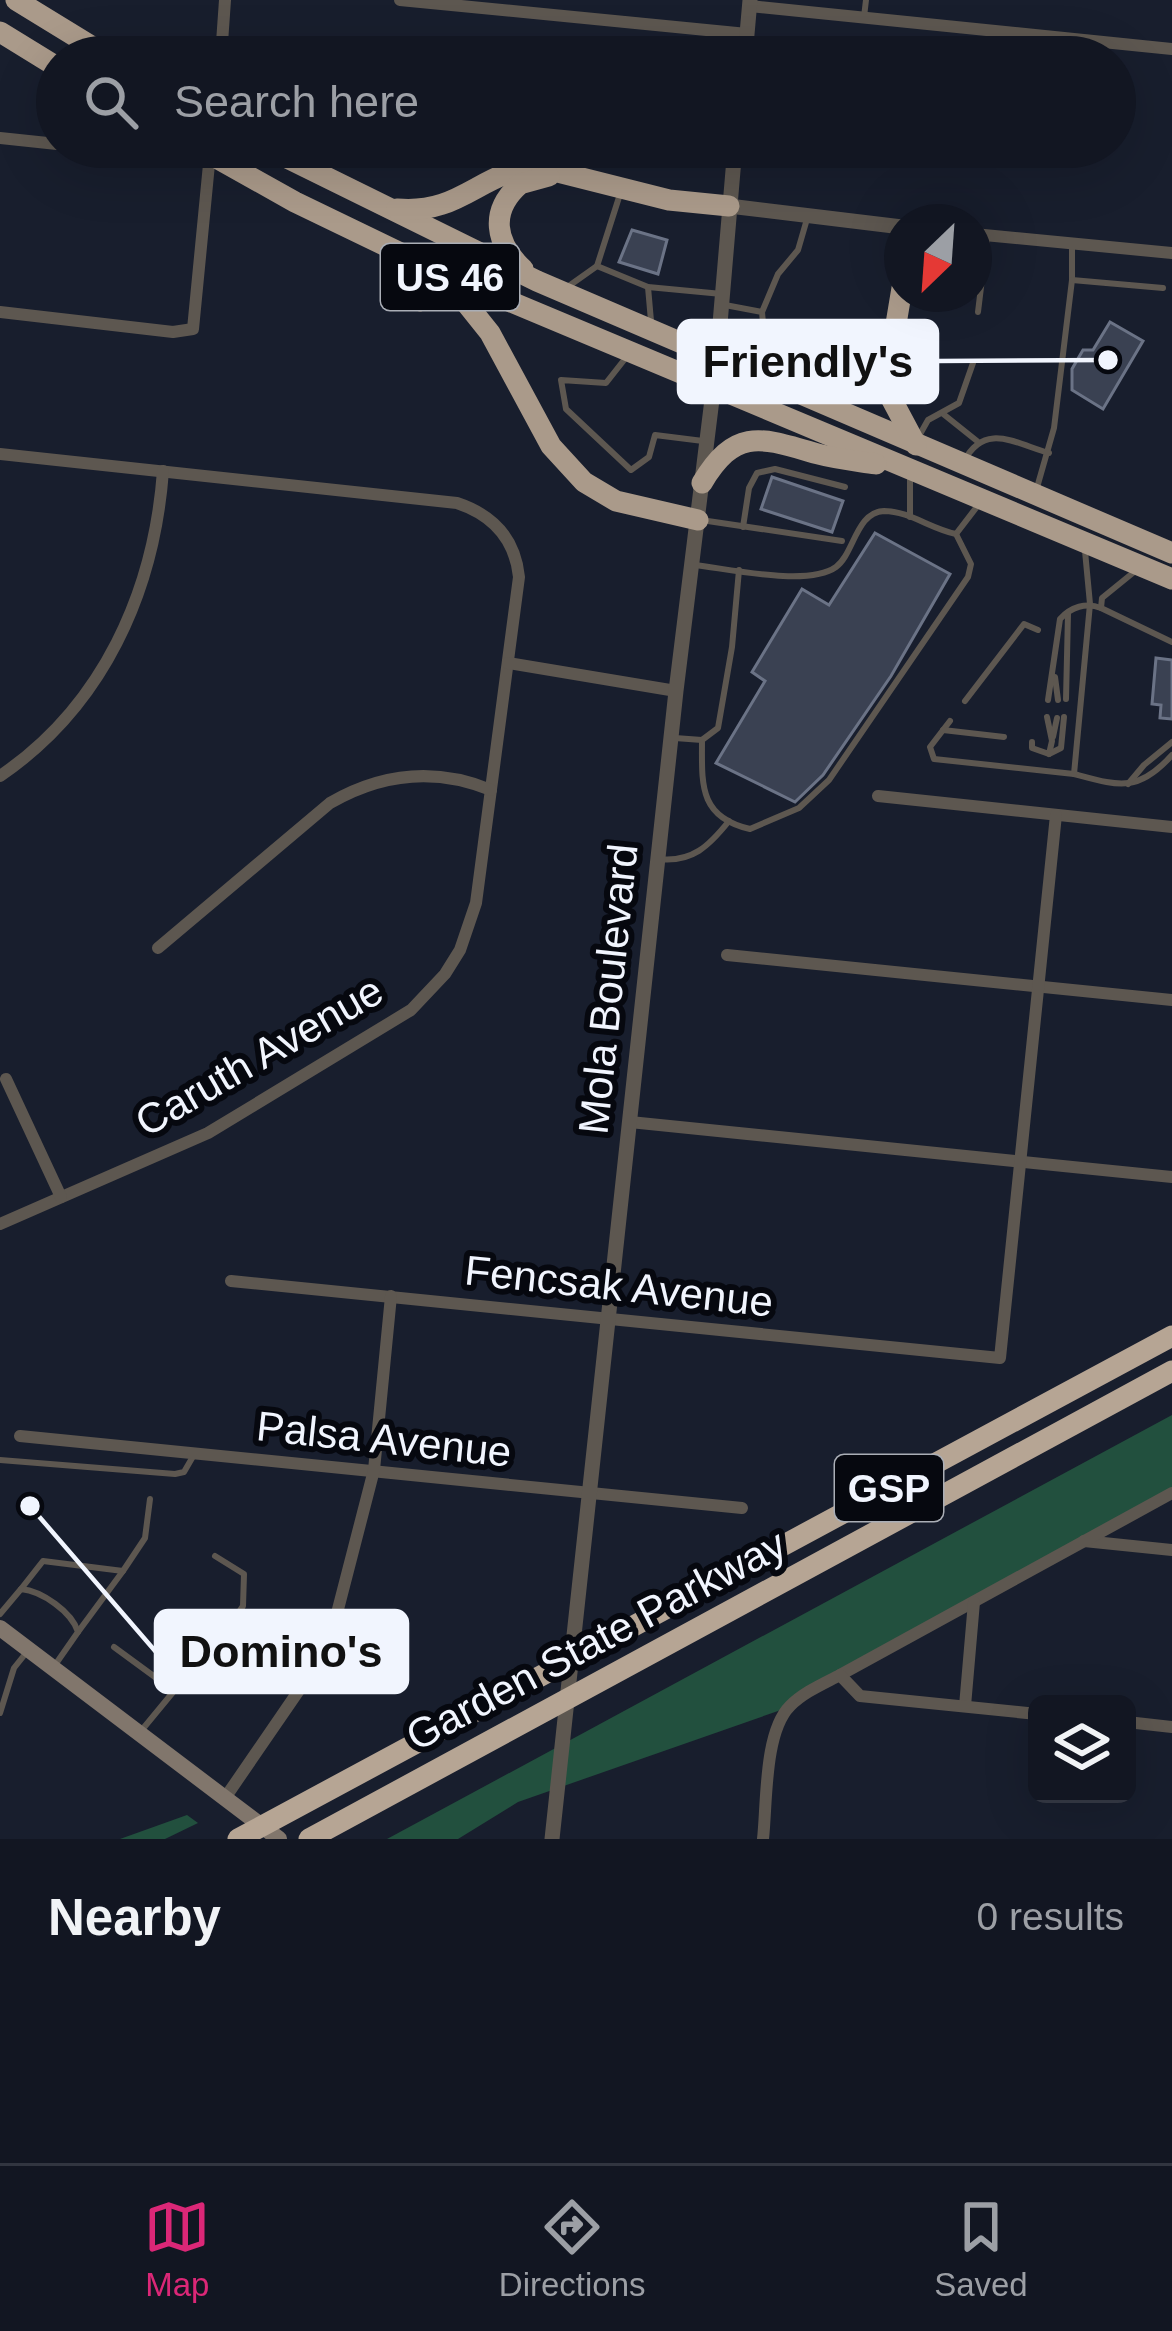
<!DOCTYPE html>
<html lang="en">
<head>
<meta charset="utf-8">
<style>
	:root { --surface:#121622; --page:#1b1f2a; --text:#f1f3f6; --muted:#9c9fa5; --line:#313540; --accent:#db2777 }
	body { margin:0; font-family:Arial,sans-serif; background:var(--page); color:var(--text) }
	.controls { position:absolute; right:36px; bottom:36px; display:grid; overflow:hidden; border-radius:18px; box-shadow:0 12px 48px #0002 }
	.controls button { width:108px; height:108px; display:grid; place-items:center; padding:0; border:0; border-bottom:3px solid var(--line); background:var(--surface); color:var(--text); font:60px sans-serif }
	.compass { position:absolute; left:884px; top:204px; width:108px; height:108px; border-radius:50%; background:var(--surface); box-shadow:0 12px 48px #0002; rotate:205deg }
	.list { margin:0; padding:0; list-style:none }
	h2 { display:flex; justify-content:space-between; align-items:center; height:156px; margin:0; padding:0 48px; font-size:51px }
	h2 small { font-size:39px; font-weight:400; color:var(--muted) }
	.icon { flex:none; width:66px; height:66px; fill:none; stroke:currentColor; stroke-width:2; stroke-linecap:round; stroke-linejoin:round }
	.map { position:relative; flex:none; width:1172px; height:1839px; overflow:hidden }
	.search { position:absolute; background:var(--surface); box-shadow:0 12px 48px #0002; left:36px; right:36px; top:36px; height:132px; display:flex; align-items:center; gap:30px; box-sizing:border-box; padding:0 42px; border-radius:66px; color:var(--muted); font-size:45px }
	.sheet { height:324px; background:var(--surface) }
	nav { display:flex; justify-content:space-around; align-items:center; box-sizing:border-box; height:168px; border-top:3px solid var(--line); background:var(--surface); font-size:33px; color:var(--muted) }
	nav a { display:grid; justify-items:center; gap:6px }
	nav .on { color:var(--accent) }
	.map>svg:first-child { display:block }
</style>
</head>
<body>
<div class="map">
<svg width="1172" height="1839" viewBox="0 0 1172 1839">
	<rect width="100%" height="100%" fill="#181e2d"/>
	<g fill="#22503e">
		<polygon points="1172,1415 1172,1496 778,1711 518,1802 458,1839 387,1839"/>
		<polygon points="187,1815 198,1823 165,1839 120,1839"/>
	</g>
	<g fill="#3a4152" stroke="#6b7386" stroke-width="3">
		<polygon points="632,230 667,240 658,274 619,262"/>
		<polygon points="1110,322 1143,341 1103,409 1072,390 1072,369 1083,350 1093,350"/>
		<polygon points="772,477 843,501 832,532 761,509"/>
		<polygon points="875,533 950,574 891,676 823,775 795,802 716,763 765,681 752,672 802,589 829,605"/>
		<polygon points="1156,658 1172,660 1172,719 1160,718 1161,705 1152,704"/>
	</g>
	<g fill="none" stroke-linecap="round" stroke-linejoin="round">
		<g stroke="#5d5750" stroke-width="6">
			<polyline points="864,17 866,0"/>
			<polyline points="621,191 597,266 648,287 722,294"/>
			<polyline points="1072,243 1072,280 1163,288"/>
			<polyline points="409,267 416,277 420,309"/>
			<polyline points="648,287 651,321"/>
			<polyline points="566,288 597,266"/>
			<path d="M725,305l37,7 3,34c52,24 62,32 103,-15"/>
			<polyline points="422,306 440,276"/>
			<polyline points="762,312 778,274 798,250 807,219"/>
			<polyline points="978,312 987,238"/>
			<polyline points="628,355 606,383 561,380 566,409 631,470 649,457 655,435 703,441"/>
			<polyline points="809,393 811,367"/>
			<polyline points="942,413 977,441"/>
			<polyline points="919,436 928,420 959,403 973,363"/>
			<path d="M964,461c21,-39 50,-18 85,-8"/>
			<polyline points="1036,491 1054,428 1072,280"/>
			<polyline points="910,517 910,473"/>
			<polyline points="701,520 842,541"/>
			<polyline points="743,527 749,488 757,473 775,469 845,487"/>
			<polyline points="956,534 979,504"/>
			<path d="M1085,551l5,53 -16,170c45,12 64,19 98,-19"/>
			<path d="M695,565c34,4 113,22 141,2 18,-13 20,-55 48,-56 25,0 47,18 72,23l15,30 -3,13 -139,203 -30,28 -49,21c-52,-12 -48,-46 -48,-89"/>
			<polyline points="1134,572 1102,598 1101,608 1172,642"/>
			<polyline points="1055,677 1058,700"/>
			<polyline points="1066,699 1068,614"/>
			<path d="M1048,700l12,-81c11,-12 26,-17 41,-11"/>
			<polyline points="965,701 1024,624 1038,630"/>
			<polyline points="950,721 930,747 934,759 1074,774"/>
			<polyline points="943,730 1004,737"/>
			<polyline points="1053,737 1057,718"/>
			<polyline points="675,738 702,740 718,728 732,647 739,570"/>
			<polyline points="1032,742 1032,748 1049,754 1052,741 1047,717"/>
			<polyline points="1049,754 1061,748 1064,717"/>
			<polyline points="1128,784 1144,765 1172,742"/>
			<path d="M658,859c34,4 51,-13 71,-38"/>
			<polyline points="0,1460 175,1474 184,1472 195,1453"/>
			<polyline points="123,1571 145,1538 150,1499"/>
			<polyline points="21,1589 43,1561 123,1571 78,1632"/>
			<path d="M0,1614l21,-25c21,2 51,23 57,43l-23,33"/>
			<polyline points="114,1647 174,1691 141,1731"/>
			<polyline points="174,1691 194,1679 243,1606 244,1574 215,1556"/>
			<polyline points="0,1713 14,1668 26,1653"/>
		</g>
		<g stroke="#5d5750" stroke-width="12">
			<polyline points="400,0 747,34"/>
			<polyline points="750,6 1172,49"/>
			<polyline points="221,57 225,0"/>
			<polyline points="0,138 57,144"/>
			<polyline points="974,234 1172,253"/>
			<polyline points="0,312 173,332 193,329 210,154 89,147"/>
			<path d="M0,454l457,49c36,12 58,35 62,74l-43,326 -16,47 -15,24 -34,36 -203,123 -208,91"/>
			<polyline points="508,663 676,691"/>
			<path d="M0,776c103,-70 154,-184 163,-305"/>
			<polyline points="878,796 1172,827"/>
			<path d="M158,948l172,-145c52,-30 105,-36 161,-13"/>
			<polyline points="727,955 1172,1000"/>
			<polyline points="6,1079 61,1197"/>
			<polyline points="630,1122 1172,1177"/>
			<polyline points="231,1281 1000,1358 1056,815"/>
			<polyline points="20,1436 742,1508"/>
			<polyline points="1084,1541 1172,1550"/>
			<polyline points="840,1675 1172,1493"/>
			<polyline points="965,1706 974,1602"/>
			<polyline points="1127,1722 1172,1727"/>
			<polyline points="225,1798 328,1648 374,1470 391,1296"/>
			<path d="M763,1839c4,-36 1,-107 27,-133 14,-14 33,-22 50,-31l20,21 177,18"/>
		</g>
		<g stroke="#5d5750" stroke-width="15">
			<polyline points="745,57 750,0"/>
			<polyline points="729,206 902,227"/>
			<polyline points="552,1839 676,691 717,359 735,147"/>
		</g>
		<polyline stroke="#81766c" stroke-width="16" points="0,1628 279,1839"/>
		<g stroke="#aa9a8a" stroke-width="21">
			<polyline points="16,0 109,57"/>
			<polyline points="0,32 57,67"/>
			<polyline points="197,147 295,202 442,273 1172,579"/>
			<polyline points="265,147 537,281 1172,553"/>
			<path d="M397,209c65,6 84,-39 141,-42l131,33 60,6"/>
			<path d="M523,269c-28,-26 -34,-58 -3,-85l29,-8"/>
			<polyline points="446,278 490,333 551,446 584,482 616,501 698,520"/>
			<polyline points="902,288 888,372 891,398 916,445"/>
			<path d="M702,483c34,-57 60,-45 116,-29 19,5 39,7 58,10"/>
		</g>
		<g stroke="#b6a594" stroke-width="21">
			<polyline points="238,1839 1172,1336"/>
			<polyline points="309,1839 1172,1371"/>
		</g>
	</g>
	<g text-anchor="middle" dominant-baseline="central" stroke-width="12" stroke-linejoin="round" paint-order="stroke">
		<g fill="#06080f" stroke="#aaaeb6" stroke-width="3">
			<rect x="381" y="244" width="138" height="66" rx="9"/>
			<rect x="835" y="1455" width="108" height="66" rx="9"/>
		</g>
		<g font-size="39" font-weight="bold" fill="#f1f5fe">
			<text x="450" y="277">US 46</text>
			<text x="889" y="1488">GSP</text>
		</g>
		<g font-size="42" fill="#f1f5fe" stroke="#06080f">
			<text transform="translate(608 989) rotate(-84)">Mola Boulevard</text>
			<text transform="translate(259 1056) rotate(-30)">Caruth Avenue</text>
			<text transform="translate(619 1286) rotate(6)">Fencsak Avenue</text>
			<text transform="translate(384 1439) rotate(6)">Palsa Avenue</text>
			<text transform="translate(596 1640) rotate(-28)">Garden State Parkway</text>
		</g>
	</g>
	<path fill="none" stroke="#f1f5fe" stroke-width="4.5" d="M1108 360L937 361M30 1506L156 1652"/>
	<g fill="#f1f5fe" stroke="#06080f" stroke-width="4.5">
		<circle cx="1108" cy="360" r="12"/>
		<circle cx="30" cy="1506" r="12"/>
	</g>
	<g fill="#f1f5fe" stroke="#f1f5fe" stroke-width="4.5">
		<rect x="679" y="321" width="258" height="81" rx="12"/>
		<rect x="156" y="1611" width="251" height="81" rx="12"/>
	</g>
	<g font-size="45" text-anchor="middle" font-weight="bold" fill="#111">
		<text x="808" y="377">Friendly's</text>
		<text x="281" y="1667">Domino's</text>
	</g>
</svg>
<div class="controls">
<button><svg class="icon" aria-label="layers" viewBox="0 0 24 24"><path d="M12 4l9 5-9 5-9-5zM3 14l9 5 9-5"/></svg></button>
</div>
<svg class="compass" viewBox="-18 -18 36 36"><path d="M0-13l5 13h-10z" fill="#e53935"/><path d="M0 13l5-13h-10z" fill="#9c9fa5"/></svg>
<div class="search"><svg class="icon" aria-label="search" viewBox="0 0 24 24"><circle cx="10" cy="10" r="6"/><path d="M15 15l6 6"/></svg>Search here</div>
</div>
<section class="sheet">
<h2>Nearby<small>0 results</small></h2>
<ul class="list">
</ul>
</section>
<nav>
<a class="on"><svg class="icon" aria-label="map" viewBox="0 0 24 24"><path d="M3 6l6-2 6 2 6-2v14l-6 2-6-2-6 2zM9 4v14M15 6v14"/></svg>Map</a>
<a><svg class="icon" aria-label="directions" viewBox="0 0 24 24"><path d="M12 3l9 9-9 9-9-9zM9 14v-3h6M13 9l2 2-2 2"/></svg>Directions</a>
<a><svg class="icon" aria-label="saved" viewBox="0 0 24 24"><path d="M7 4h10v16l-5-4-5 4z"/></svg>Saved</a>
</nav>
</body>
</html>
